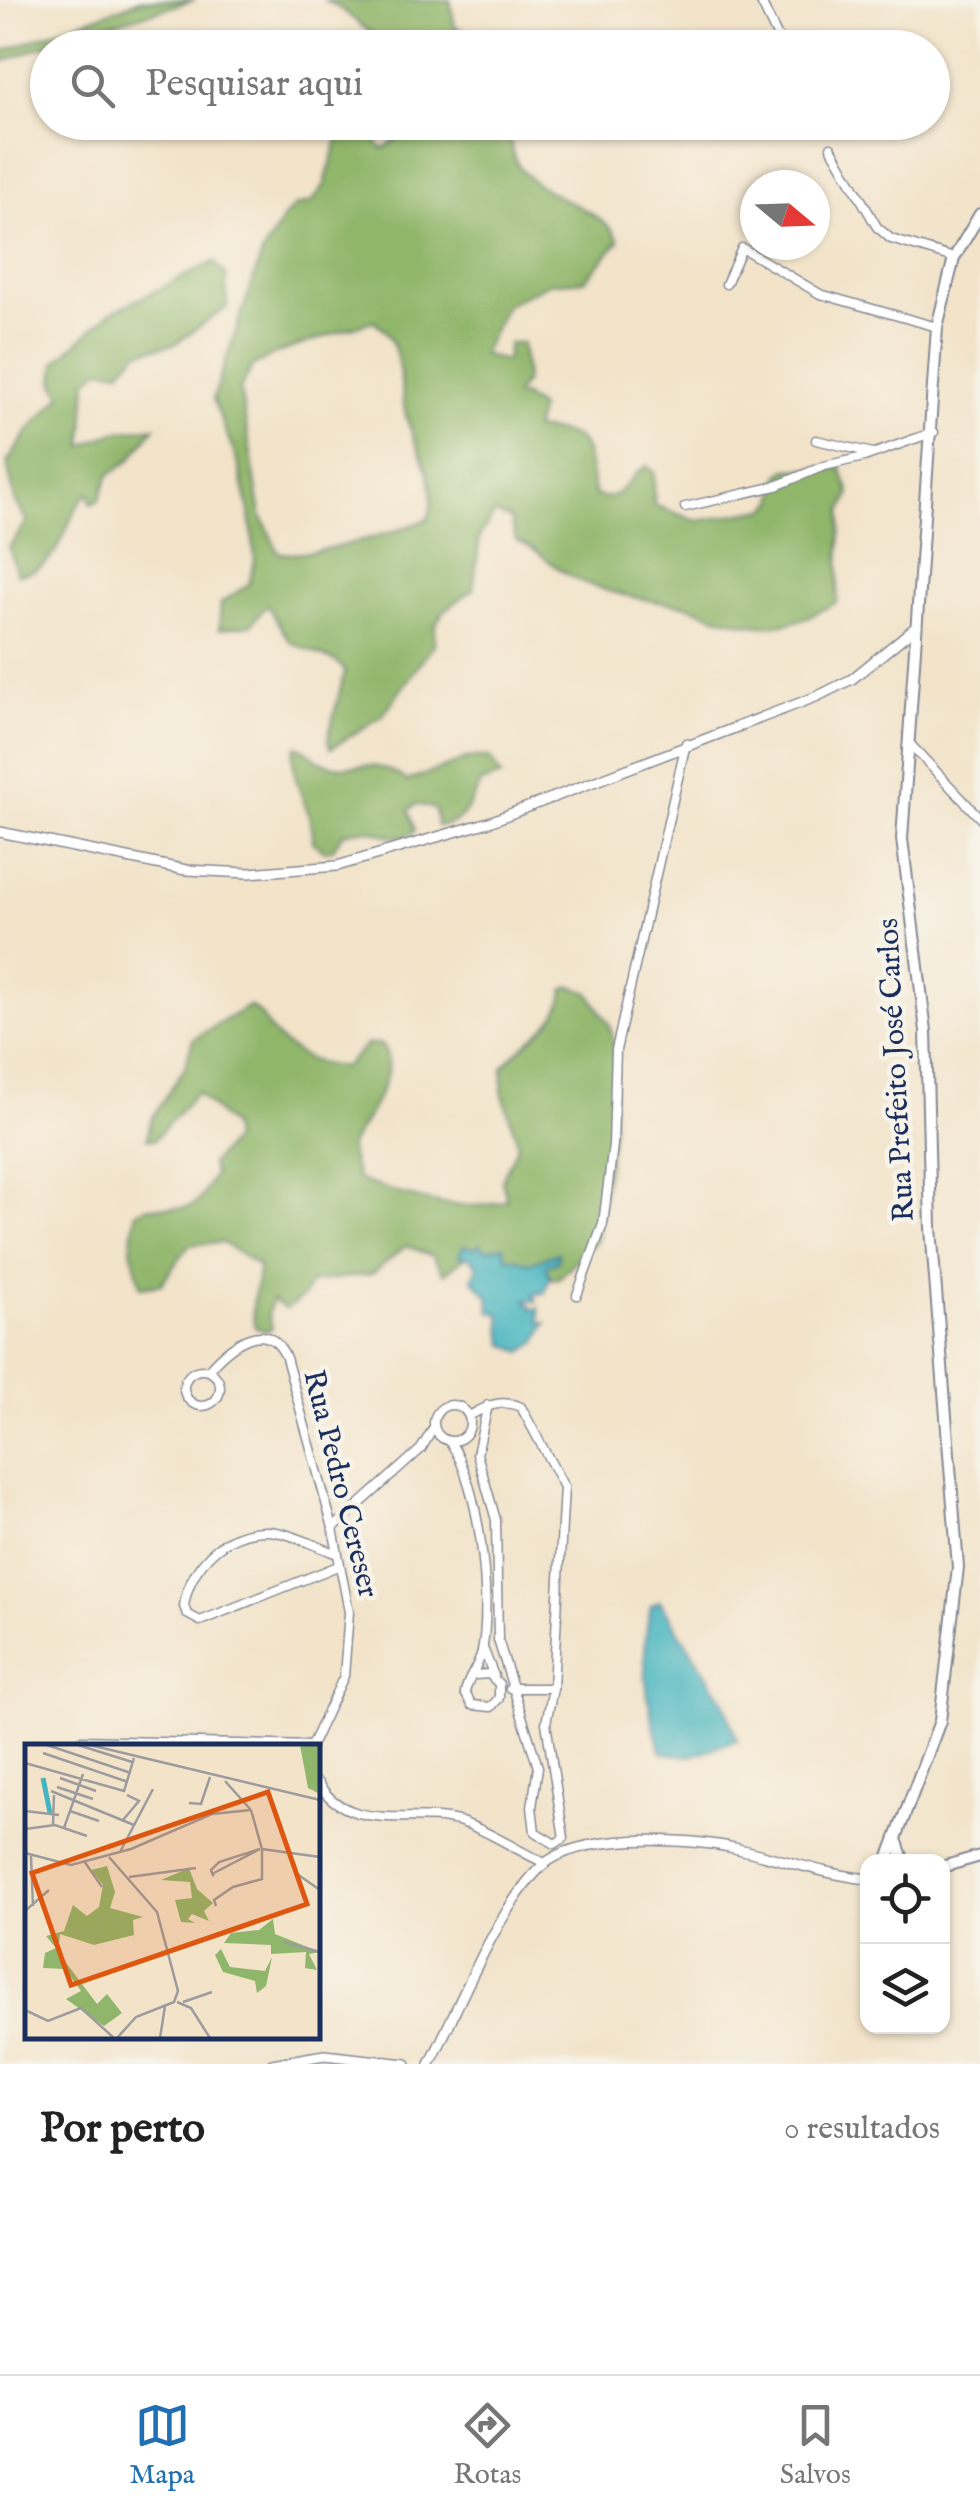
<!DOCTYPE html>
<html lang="pt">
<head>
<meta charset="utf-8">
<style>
	:root { --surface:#fff; --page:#f6f6f6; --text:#222; --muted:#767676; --line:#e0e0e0; --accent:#1f6fb2 }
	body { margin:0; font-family:"IM FELL English",serif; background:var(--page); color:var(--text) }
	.controls { position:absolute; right:30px; bottom:30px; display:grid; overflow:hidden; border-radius:20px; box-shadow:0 2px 8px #0004 }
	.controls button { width:90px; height:90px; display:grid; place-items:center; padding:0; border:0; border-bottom:2px solid var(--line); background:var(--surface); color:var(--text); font:50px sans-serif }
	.compass { position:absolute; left:740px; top:170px; width:90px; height:90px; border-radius:50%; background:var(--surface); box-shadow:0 2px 8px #0004; rotate:109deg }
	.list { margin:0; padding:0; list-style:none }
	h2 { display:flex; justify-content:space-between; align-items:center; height:130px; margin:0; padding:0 40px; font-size:42px }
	h2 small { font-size:32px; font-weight:400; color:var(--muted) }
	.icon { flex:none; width:55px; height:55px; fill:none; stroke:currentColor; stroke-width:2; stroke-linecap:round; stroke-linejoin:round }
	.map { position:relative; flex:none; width:980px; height:2064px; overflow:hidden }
	.search { position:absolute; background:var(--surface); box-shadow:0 2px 8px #0004; left:30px; right:30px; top:30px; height:110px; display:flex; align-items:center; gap:25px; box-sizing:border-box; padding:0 35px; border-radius:55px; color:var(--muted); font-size:38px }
	.sheet { height:310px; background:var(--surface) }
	nav { display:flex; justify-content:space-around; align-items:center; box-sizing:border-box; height:140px; border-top:2px solid var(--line); background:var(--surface); font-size:28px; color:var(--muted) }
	nav a { display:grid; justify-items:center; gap:5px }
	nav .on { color:var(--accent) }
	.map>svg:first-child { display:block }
</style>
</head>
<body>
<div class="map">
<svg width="980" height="2064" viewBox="0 0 980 2064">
	<rect width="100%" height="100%" fill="#f7f3e8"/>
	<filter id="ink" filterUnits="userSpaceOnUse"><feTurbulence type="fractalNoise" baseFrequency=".01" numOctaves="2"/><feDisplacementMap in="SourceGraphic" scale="20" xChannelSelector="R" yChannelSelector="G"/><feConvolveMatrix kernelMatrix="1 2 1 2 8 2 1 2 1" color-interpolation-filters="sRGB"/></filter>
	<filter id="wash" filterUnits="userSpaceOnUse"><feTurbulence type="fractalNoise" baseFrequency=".0048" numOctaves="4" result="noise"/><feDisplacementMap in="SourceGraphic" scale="40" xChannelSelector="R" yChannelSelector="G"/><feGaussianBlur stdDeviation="2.25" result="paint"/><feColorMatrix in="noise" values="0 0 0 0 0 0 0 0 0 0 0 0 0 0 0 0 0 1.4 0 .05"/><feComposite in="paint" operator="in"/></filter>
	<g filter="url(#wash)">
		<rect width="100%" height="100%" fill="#f2e3c9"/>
		<g fill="#90b66b" stroke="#567264" stroke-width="2.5" fill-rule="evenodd">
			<polygon points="141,0 195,0 66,37 0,63 0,52"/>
			<path d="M324,0h126l5,27 14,6 -12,14 -36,-3 -31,3c-25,-14 -39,-36 -66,-47z"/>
			<path d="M343,123h33l1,21 6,5 19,-13 -5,-13h115c-16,75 90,74 107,118l-34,39 -36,3 -43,22 -24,49 24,7 3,-18h13l4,37 -11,16 10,1 15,12 -6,20c61,5 48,13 61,66 25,11 32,-19 52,-29l7,7v32l43,16 69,-12 8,-6 6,-28 7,-6 54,-1 9,26 -8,18 -5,90c-47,28 -72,29 -124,13 -9,-3 -19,-8 -29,-10 -38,-4 -69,-10 -104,-24 -24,-9 -39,-32 -64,-41l-6,-21 -15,-6 -15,22 -7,54 -30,23 -8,14 -1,18 -52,72 -51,32 -3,-9 17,-68 -8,-9 -47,-20 -23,-37 -17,20 -31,4 2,-26 28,-19 6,-24 -5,-46 -12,-51 -25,-64 49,-145 22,-37 11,-11 17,-4 12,-16zM372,321c28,10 28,60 32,84 5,38 39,73 24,114 -26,11 -126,42 -150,33l-17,-37 -21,-126 12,-22 25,-14z"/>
			<path d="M214,262l12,13 1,32 -52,37 -37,8 -18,19 -21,-2 -12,12 -4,65 32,-14 40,-5 -25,33 -21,15 -10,25 -8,4 -2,-11c-27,20 -21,77 -72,81l-8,-27 18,-25 -12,-22 -8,-37 22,-33 33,-35 -8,-13 2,-20 54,-49z"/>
			<path d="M296,746c12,3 16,12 27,16 29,14 46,-10 84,19l63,-23h20l11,18 -20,7c-13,21 -14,42 -44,43l-2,-17 -18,-5 -8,6 6,21c-19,13 -28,2 -47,-1 -8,-1 -18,2 -25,3l-10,16 -8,2 -12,-9c2,-31 -29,-68 -17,-96z"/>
			<path d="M571,986l18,7 20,31 5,18 -1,83 -16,115 -38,38 -13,1 -76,-26 -26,21 -11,-18 -27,-10 -34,28 -61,8 -8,15 -17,12 -14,-9 -4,13 4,15 -6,3 -10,-3c-9,-18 3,-42 2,-62l-36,-24 -33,3 -28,39 -20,3 -10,-38 4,-35c18,-17 45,3 62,-12 8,-6 10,-19 17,-27l-3,-11 22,-25 -2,-13 -34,-34 -43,48 -7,-1 4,-19 34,-53 8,-28 56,-33c13,6 13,11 20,22 15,21 50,41 76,38l22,-22h13c26,26 -20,80 -31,103l8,32c45,16 104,38 150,21l-5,-20 16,-36 -16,-53 1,-23c17,-26 59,-42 61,-78z"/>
		</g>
		<g fill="#46b5c0" stroke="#30728f" stroke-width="2.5">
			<polygon points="480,1243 485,1250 504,1246 506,1256 530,1263 558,1253 558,1261 546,1265 550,1277 544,1293 534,1294 537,1301 526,1300 533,1309 539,1308 541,1322 547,1323 536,1343 522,1352 504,1344 500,1314 490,1311 489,1296 472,1279 478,1267 471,1258 459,1256 463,1246 476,1248"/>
			<path d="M660,1601l63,99 14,40 -46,16 -29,-3c-16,-46 -23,-99 -11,-147z"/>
		</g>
	</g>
	<g filter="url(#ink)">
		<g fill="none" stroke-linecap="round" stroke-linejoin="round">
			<defs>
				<g id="minor">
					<polyline points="760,0 783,48"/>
					<polyline points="831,147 877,227 891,239 954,258"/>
					<polyline points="726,284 742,248 820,294 937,327"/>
					<polyline points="816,440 873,453"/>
					<polyline points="685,507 776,486 824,466 864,457 934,432"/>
					<polyline points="910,744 980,818"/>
					<polyline points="577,1295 603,1224 613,1145 616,1050 686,743"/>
					<circle cx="202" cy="1388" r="18"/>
					<path d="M208,1370c21,-24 60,-56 78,-12l47,170 16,84 -5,64 -33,70"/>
					<circle cx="452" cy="1423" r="18"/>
					<path d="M469,1416c18,-10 32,-18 52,-9l43,80 -11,201 -7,35 18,115 -9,6 -20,-12 -3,-25 6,-40 -40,-127 -2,-120 -19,-66 11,-49"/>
					<path d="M449,1441c31,40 43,161 33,210 -3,16 -15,27 -17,42l7,12 19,2 8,-9v-14l-10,-10 -14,1"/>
					<polyline points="333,1528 421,1449 434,1427"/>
					<path d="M335,1553c-20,-7 -48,-22 -69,-22 -42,0 -76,35 -82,75l3,8 13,7 138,-55"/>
					<polyline points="483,1648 494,1676"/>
					<polyline points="510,1688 553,1688"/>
					<polyline points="81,1740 311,1746"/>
					<path d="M318,1783c32,52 95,25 143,39 29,9 56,29 84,41"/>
				</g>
				<g id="tertiary">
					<polyline points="0,832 186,870 249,873 337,866 489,822 818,696 852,679 917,626"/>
					<polyline points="272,2064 324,2055 406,2064"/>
					<path d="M430,2064c28,-55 68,-157 112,-198 37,-34 146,-28 192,-18 45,10 88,26 134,31"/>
				</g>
				<g id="secondary">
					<polyline points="896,1839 904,1862"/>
					<polyline points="887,1862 940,1721 958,1567 931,1228 926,1031 902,839 937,327 954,258 980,214"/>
					<polyline points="942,1867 980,1856"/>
				</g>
			</defs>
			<use href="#minor" stroke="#868994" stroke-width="11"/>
			<use href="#tertiary" stroke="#868994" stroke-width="12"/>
			<use href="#secondary" stroke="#868994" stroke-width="14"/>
			<use href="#minor" stroke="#fff" stroke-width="8"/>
			<use href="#tertiary" stroke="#fff" stroke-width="9"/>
			<use href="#secondary" stroke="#fff" stroke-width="10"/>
		</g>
	</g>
	<g text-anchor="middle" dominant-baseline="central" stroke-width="9" stroke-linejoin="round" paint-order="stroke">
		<g font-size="30" fill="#1b2f5e" stroke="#f7f3e8">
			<text transform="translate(897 1070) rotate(-93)">Rua Prefeito José Carlos</text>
			<text transform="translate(340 1484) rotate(76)">Rua Pedro Cereser</text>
		</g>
	</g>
	<g transform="translate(25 1744)">
		<rect width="295" height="295" fill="#f2e3c9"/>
		<path d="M275,1h20l-2,48 -10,-5zM82,122l8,26 -5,16 33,9 -10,3 1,15 -40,10 -34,-11 -2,18 39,52 10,-10 15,19 -18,13 -38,-27 15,-8 -16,-22 -22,-1 2,-15 11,-5 -10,-12 18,-5 9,-26 14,11 12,-9 4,-22 -12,-15zM164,124l8,21 16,14 -9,8 5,10 -17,-7 -4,5 7,4 -14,-1 -6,-22 17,-2 -2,-16 -29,-2zM248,175l2,15 45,18 -11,2 8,16 -12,-2 1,-16 -35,2v-9l-47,-2 7,-10 28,-3zM196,205l9,18 35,4 7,-14 -6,29 -9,7 -2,-12 -32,-9 -8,-17z" fill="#90b66b"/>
		<path fill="none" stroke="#46b5c0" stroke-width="5" d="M18,34l7,35"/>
		<path fill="none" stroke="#9c9b9e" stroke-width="2.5" d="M22,1l84,28M53,1l54,17M65,1l230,55M18,9l85,29M0,19l99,28 10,-33M35,34l36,13M200,37l26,29M32,43l36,12M26,47l83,34M164,59l12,1 9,-27M226,66l11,39 58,8M0,67l34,4M45,67l29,10M98,76l16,-19 -12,-6M28,81l1,-30M39,84l19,-54M0,85l30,-4 32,11M95,108l33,-63M0,109l46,12 60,-16 81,-35 39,-4M265,111l7,19 23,16M6,112l2,50M84,113l48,55 21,79 -4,11 -38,15 -19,21M59,117l18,26M187,130l48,-25 -41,13 -8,8 1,3 1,2 1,1M104,133l67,-9M191,162l-2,-6 19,-13 29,-8v-29M0,167l24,-21M259,198l36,10M152,258l14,6 19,30M158,258l29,-10M0,266l23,11 33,-13 33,30M135,294l5,-32"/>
		<path fill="#de5710" fill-opacity="0.15" stroke="#de5710" stroke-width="5" d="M243,48l39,112 -236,81 -39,-112z"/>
		<rect width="295" height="295" fill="none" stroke="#1b2f5e" stroke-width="5"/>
	</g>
</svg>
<div class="controls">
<button><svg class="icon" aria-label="locate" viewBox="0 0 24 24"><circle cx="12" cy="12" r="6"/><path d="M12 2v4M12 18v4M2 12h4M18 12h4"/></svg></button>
<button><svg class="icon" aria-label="layers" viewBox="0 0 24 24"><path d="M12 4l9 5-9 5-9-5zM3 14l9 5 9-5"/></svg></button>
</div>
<svg class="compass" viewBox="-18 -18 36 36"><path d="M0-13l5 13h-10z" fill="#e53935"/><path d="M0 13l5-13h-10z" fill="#767676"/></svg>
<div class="search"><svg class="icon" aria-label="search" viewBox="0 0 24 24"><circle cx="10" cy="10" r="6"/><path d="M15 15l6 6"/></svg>Pesquisar aqui</div>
</div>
<section class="sheet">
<h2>Por perto<small>0 resultados</small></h2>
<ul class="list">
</ul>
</section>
<nav>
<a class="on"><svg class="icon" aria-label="map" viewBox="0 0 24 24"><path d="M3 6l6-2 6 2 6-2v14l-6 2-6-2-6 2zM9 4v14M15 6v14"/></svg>Mapa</a>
<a><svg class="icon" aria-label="directions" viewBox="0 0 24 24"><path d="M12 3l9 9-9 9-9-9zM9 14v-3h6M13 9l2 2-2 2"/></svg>Rotas</a>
<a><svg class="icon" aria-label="saved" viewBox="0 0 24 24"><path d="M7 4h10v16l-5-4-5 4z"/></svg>Salvos</a>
</nav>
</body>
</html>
